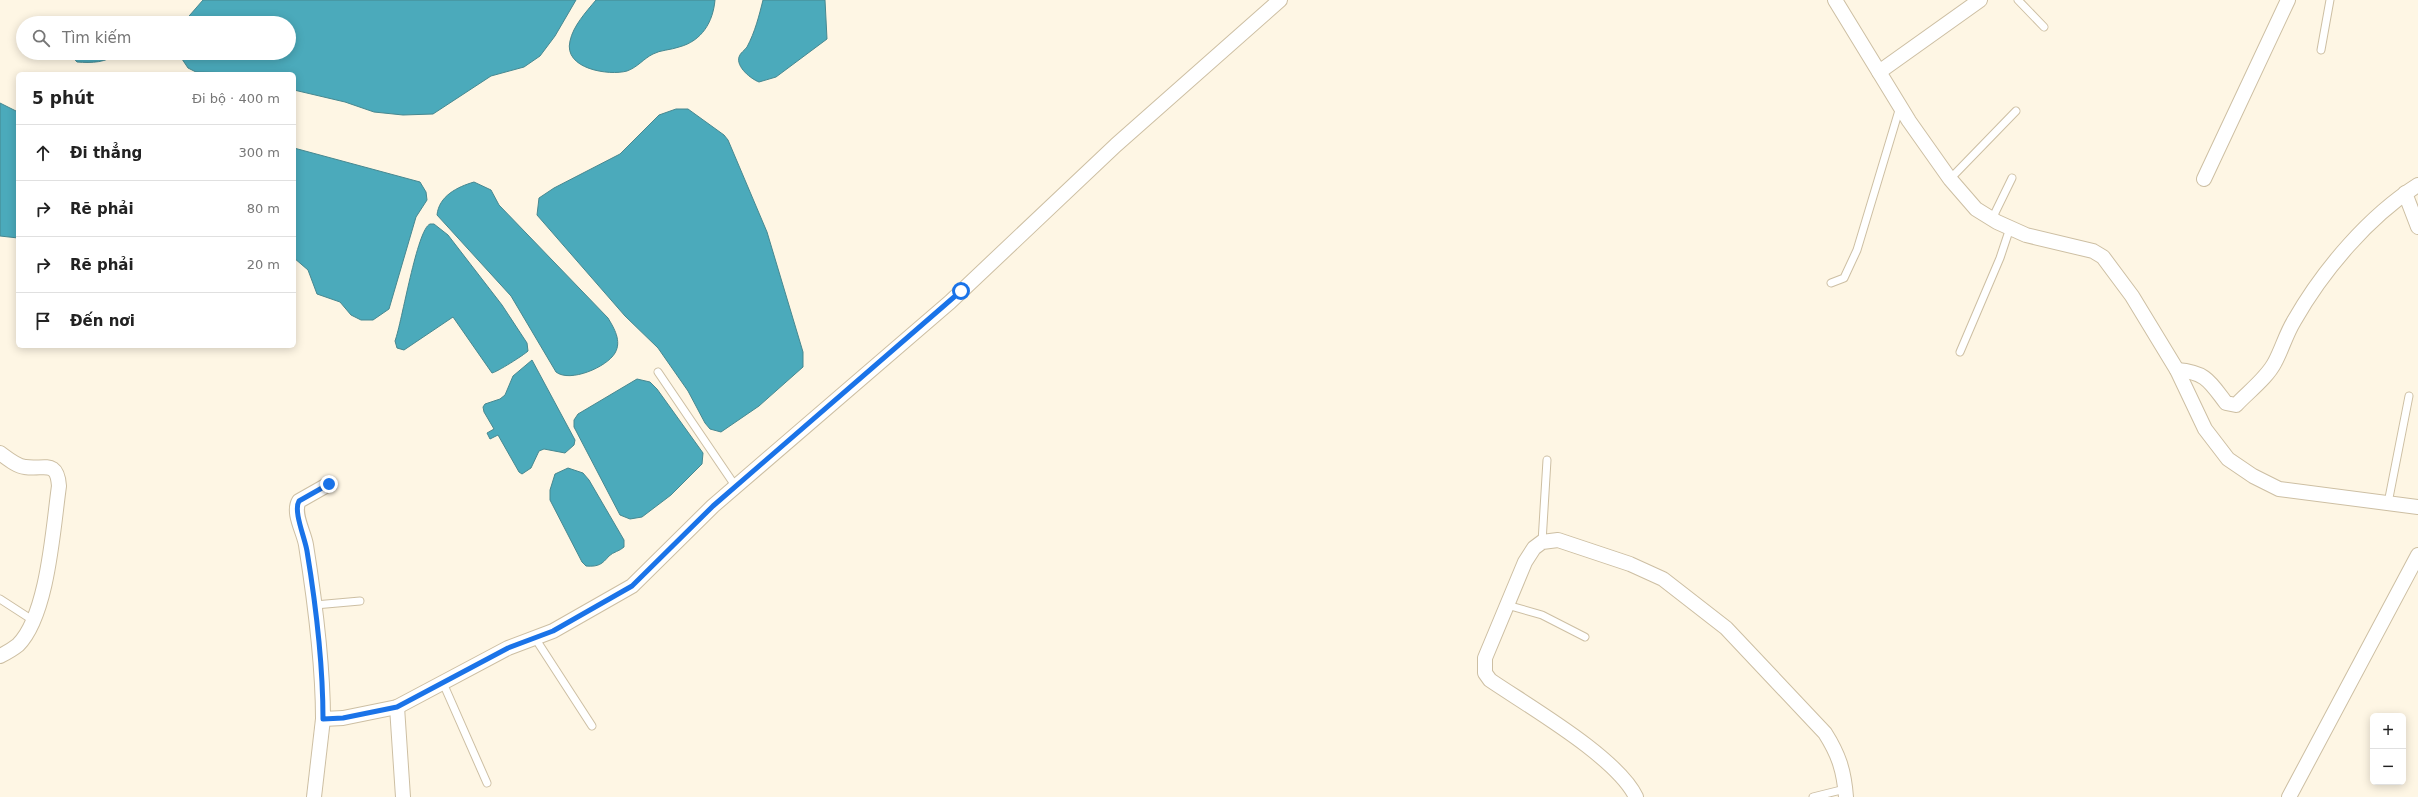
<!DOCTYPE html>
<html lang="vi">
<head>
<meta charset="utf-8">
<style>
	:root { --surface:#fff; --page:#f2f2f2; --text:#222; --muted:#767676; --line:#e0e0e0 }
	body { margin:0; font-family:"DejaVu Sans",sans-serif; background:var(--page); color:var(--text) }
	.controls { position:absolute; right:12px; bottom:12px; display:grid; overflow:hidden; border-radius:6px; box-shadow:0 2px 10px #0003 }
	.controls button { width:36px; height:36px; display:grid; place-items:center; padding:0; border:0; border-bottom:1px solid var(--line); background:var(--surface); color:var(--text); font:20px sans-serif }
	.stop { position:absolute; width:12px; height:12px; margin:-9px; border:3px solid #1a73e8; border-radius:50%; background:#fff }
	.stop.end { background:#1a73e8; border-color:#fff; box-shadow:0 1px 4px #0008 }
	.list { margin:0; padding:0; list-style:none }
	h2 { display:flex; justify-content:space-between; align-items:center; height:52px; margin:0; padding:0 16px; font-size:17px }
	h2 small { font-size:13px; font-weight:400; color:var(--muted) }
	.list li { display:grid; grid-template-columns:26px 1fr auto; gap:12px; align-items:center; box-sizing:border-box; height:56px; padding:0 16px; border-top:1px solid var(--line) }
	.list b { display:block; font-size:15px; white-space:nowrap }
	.list em { font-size:13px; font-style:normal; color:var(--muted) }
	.icon { flex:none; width:22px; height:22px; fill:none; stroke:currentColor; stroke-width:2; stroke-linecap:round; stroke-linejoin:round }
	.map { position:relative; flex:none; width:2418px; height:797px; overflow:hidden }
	.search { position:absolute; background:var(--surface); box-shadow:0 2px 10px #0003; left:16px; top:16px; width:280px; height:44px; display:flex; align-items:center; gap:10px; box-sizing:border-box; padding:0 14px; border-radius:22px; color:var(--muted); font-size:15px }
	.panel { position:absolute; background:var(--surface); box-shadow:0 2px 10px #0003; left:16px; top:72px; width:280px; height:276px; border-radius:6px }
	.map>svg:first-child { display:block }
</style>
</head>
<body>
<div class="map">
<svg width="2418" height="797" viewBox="0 0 2418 797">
	<rect width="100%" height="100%" fill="#fef6e4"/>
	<g fill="#4baabb" stroke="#478890">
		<polygon points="203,0 576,0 555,36 540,56 524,67 491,76 433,114 403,115 374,112 345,102 294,90 294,74 196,72 188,68 178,53 289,53 289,23 183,23"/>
		<path d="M596,0h119c-2,22 -13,41 -36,47 -8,3 -19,3 -26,7 -10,5 -15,13 -26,17 -18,5 -64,-2 -57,-30 3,-15 16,-29 26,-41z"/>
		<path d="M763,0h62l2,39 -51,38 -17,5c-8,-3 -23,-15 -20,-25 1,-4 6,-7 8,-10 8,-15 12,-31 16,-47z"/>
		<path d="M69,53h49c-12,10 -26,10 -41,9z"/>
		<polygon points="0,103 18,112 18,238 0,236"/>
		<polygon points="676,109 688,109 724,135 728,140 767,232 803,352 803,367 759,406 721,432 710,429 705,423 688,391 658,348 625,316 537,215 539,198 554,188 620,154 659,115"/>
		<polygon points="294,148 420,182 426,192 427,200 416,217 389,309 373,320 361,320 351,315 340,302 317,294 308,270 294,258"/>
		<path d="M474,182l17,8 8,15 109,113c6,10 14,23 7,35 -8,14 -45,30 -59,19l-45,-76 -74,-81c2,-19 20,-28 37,-33z"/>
		<path d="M430,224h4l14,11 54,70 25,38 1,8c-4,4 -31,21 -36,22l-39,-56 -49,33 -7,-2 -2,-7c7,-19 22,-112 35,-117z"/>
		<polygon points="532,360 575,440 574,445 565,453 544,449 539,451 531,468 522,474 519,472 498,435 490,439 487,433 494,429 484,412 483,407 485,404 500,399 505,395 513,376"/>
		<polygon points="637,379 650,382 657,389 703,453 702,464 671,495 642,517 630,519 620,515 574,427 574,420 578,414"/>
		<path d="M568,468l15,5 6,7 35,60v7c-4,4 -11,5 -15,9 -7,8 -10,11 -23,10l-4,-4 -32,-62v-10l5,-16z"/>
	</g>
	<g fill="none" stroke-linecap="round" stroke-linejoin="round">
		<defs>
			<g id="service">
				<polyline points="2018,0 2044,27"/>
				<polyline points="2321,50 2330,0"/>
				<polyline points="1950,179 2016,111"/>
				<polyline points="1992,219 2012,178"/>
				<polyline points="1831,283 1844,278 1857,250 1900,107"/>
				<polyline points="1960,352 2000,258 2010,228"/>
				<polyline points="658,372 736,487"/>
				<polyline points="2388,503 2409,396"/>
				<polyline points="1542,542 1547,460"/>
				<polyline points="0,599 34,621"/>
				<polyline points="315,605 360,601"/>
				<polyline points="1507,605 1542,615 1585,637"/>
				<polyline points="535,638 592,726"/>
				<polyline points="443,683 487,783"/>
				<polyline points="1813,797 1845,789"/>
			</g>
			<g id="minor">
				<polyline points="1835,0 1909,121 1950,179 1976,209 1997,222 2026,235 2093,251 2103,257 2132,296 2177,370 2205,429 2228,459 2253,476 2279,489 2418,507"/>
				<polyline points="1879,72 1980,0"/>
				<polyline points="2204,179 2288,0"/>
				<polyline points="2405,193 2418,227"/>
				<path d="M2177,370c29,2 33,12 49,33l10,2c12,-13 31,-27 39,-43 7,-13 11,-28 19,-41 29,-51 75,-105 124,-136"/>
				<path d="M0,453c7,5 16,13 25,14 19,3 32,-8 34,19 -6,42 -11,129 -41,159 -5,4 -12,8 -18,11"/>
				<path d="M329,484l-30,17c-7,12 5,31 7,44 9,57 17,116 17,174l20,-1 54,-11 111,-59 45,-17 79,-45 81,-80 237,-204 166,-157 164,-145"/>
				<polyline points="397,707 403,797"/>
				<polyline points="314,797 323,719"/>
				<path d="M1636,797c-19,-40 -108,-91 -146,-117l-5,-7v-15l40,-96 9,-14 8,-6 16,-2 72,24 33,15 63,49 99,105c14,22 19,38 21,64"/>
				<polyline points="2289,797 2418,555"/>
			</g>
		</defs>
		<use href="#service" stroke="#cdbfa3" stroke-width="9"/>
		<use href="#minor" stroke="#cdbfa3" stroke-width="16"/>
		<use href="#service" stroke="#fff" stroke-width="7"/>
		<use href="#minor" stroke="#fff" stroke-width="14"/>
	</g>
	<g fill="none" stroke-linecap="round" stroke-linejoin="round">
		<path stroke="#1a73e8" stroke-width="5" d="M329,484l-30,17c-6,10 6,37 8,50 9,55 16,112 16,168l20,-1 54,-11 111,-59 45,-17 79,-45 81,-80 248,-215"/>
	</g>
</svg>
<div class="controls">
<button>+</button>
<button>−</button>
</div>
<div class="stop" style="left:961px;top:291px"></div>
<div class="stop end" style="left:329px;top:484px"></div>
<div class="search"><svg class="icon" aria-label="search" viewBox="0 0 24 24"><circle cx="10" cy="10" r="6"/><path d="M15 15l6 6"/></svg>Tìm kiếm</div>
<section class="panel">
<h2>5 phút<small>Đi bộ · 400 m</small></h2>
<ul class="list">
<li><svg class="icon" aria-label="ahead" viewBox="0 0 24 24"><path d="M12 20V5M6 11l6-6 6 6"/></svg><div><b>Đi thẳng</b></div><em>300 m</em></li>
<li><svg class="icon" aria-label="right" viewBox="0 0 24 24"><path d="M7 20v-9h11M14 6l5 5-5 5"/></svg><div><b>Rẽ phải</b></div><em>80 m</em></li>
<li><svg class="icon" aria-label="right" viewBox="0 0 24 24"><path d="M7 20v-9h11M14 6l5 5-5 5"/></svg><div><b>Rẽ phải</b></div><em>20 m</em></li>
<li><svg class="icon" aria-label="arrive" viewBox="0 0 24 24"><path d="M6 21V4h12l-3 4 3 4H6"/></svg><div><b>Đến nơi</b></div></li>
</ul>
</section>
</div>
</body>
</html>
